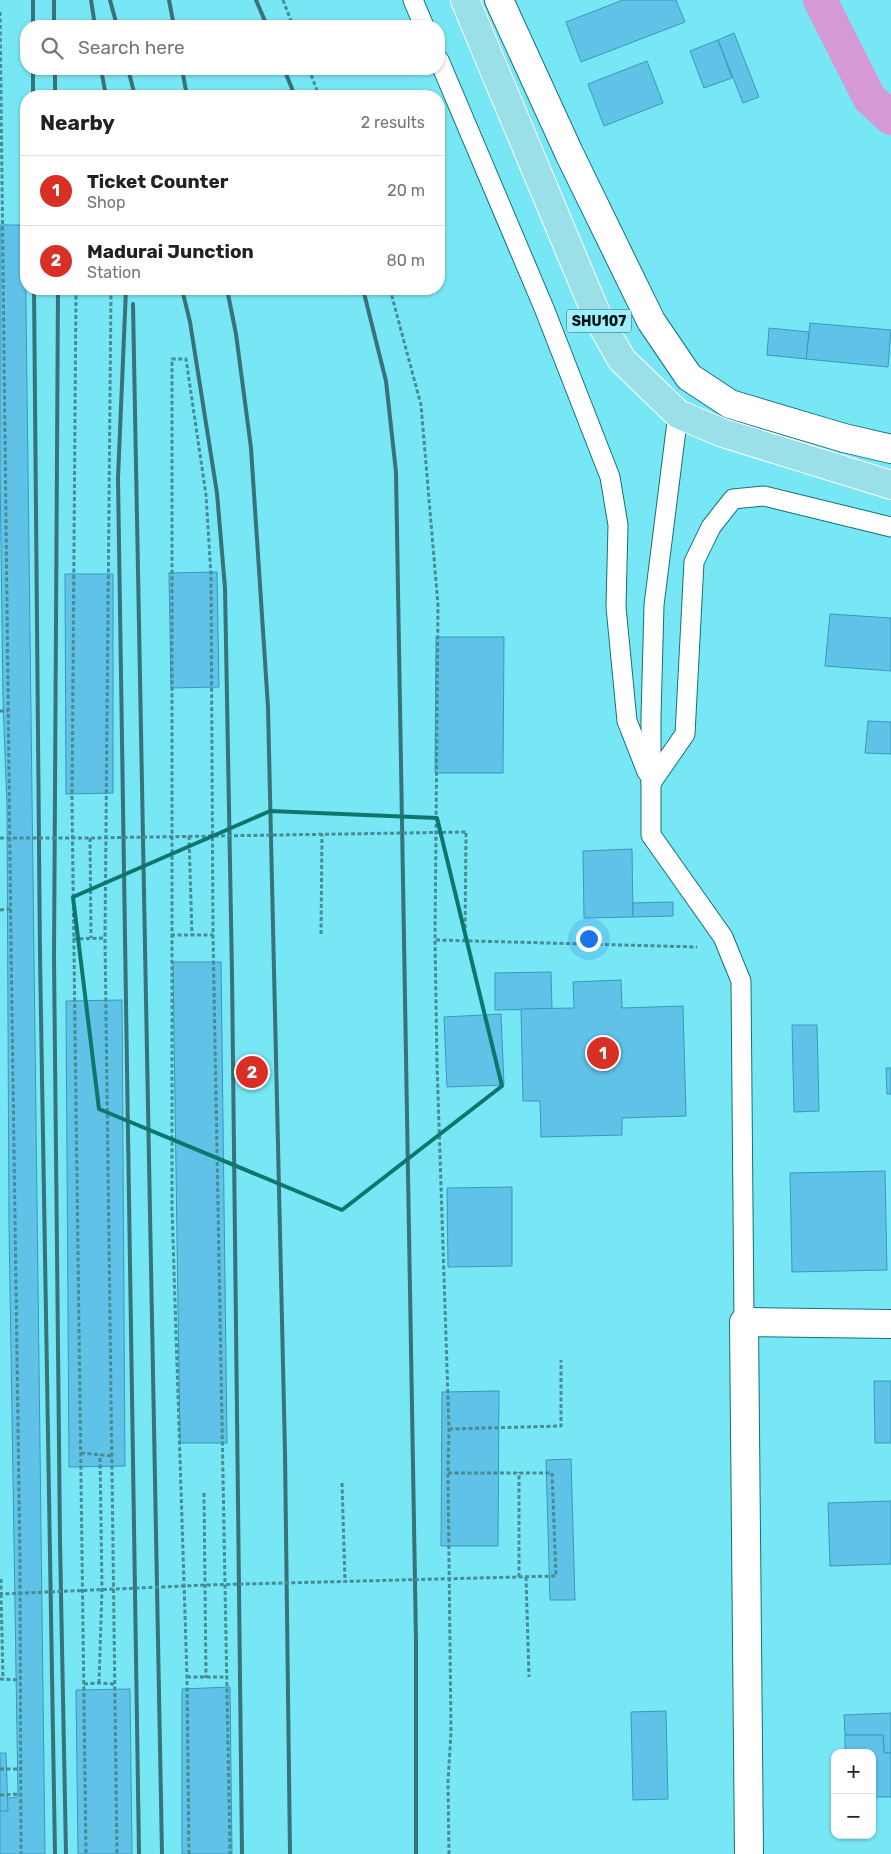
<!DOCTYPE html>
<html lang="en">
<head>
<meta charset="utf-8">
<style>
	:root { --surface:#fff; --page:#f2f2f2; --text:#202124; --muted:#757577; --line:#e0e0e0; --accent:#d93025 }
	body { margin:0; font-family:Rubik,sans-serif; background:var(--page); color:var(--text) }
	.controls { position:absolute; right:15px; bottom:15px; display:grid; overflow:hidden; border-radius:10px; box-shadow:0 1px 4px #0004 }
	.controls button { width:45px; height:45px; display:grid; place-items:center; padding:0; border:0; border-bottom:1px solid var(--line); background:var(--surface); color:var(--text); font:25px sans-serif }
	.you { position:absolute; left:588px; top:938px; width:18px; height:18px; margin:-12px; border:4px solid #fff; border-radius:50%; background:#1a73e8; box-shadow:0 0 0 8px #1a73e833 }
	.badge { display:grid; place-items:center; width:32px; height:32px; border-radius:50%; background:var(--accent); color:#fff; font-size:16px; font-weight:700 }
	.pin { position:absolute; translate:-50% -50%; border:2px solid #fff; box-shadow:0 1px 5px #0006 }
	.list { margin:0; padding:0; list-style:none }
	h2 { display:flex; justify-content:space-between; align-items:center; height:65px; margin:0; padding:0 20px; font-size:21px }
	h2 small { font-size:16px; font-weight:400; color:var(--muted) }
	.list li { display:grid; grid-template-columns:32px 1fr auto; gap:15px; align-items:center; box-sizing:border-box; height:70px; padding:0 20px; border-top:1px solid var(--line) }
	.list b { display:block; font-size:19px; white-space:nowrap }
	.list p { margin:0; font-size:16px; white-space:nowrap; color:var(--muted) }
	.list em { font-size:16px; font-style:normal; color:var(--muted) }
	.icon { flex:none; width:28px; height:28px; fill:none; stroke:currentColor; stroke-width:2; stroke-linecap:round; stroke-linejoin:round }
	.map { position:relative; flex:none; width:891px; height:1854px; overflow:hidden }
	.search { position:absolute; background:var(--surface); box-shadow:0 1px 4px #0004; left:20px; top:20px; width:425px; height:55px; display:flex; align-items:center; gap:12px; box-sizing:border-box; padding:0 18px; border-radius:20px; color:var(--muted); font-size:19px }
	.panel { position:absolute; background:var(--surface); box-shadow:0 1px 4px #0004; left:20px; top:90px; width:425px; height:205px; border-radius:20px }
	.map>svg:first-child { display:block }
</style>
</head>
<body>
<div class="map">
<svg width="891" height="1854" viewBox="0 0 891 1854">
	<rect width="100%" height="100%" fill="#78e7f5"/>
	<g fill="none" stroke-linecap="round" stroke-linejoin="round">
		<polyline stroke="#d59ad5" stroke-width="34" points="820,0 870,99 891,118"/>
	</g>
	<g fill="#61c2e8" stroke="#3799bc">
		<polygon points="623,0 676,0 685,22 581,62 566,22"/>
		<polygon points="734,33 759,97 743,103 718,40"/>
		<polygon points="718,40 732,78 704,88 690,51"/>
		<polygon points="647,61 663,103 604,126 588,84"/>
		<polygon points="0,225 25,225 45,1854 0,1854 0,1799 18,1797 9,1225 7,807 3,701 0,470"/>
		<polygon points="810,323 891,330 888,367 806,359"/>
		<polygon points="769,328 809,332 806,359 767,355"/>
		<polygon points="217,572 219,687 171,688 169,573"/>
		<polygon points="65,574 113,574 113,793 66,794"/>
		<polygon points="830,614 891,618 891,671 825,666"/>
		<polygon points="436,637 504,637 503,773 435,773"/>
		<polygon points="868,721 891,722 891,754 865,753"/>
		<polygon points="632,849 633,917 584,918 583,851"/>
		<polygon points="673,902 673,916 633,917 633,903"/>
		<polygon points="173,962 221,962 227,1443 180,1443"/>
		<polygon points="551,972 552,1009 495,1010 495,973"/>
		<polygon points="621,980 622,1008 683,1006 686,1116 622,1118 622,1135 541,1137 540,1101 523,1101 521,1009 574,1008 573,982"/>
		<polygon points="122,1000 125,1466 69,1467 66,1001"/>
		<polygon points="501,1014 504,1085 447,1087 444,1017"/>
		<polygon points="792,1025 817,1025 819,1111 794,1112"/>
		<polygon points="886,1068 891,1068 891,1094 887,1094"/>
		<polygon points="885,1171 887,1270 792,1272 790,1173"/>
		<polygon points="512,1187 512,1266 448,1267 447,1188"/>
		<polygon points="874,1381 891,1381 891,1443 875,1443"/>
		<polygon points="499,1391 498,1546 441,1546 442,1392"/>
		<polygon points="571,1459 575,1600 550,1600 546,1460"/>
		<polygon points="891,1501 891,1564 830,1566 828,1503"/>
		<polygon points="230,1687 232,1854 182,1854 182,1689"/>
		<polygon points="130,1689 132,1854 78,1854 76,1690"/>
		<polygon points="666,1711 668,1799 633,1800 631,1712"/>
		<polygon points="891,1713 891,1753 884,1753 883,1735 845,1735 844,1715"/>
		<polygon points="845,1735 883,1735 884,1753 891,1753 891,1797 872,1797 872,1753 845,1753"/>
		<polygon points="0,1753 6,1753 8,1811 0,1811"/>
	</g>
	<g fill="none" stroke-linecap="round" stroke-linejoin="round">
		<defs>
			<g id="service">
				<polyline points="413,0 424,26"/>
				<polyline points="439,60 544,308 610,477 618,525 616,607 627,721 647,772"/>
				<polyline points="678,414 654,605 651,717 651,835 723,937 741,981 744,1322"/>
				<polyline points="651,783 685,734 694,562 711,527 733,499 764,496 891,527"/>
			</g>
			<g id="minor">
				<polyline points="499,0 569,153 651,321 689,377 730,404 844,438 891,449"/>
				<polyline points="749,1854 744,1322 891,1324"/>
			</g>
			<polyline id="primary" points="465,0 598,318 622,360 678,414 723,433 891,485"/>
		</defs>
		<use href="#service" stroke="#11727c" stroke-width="21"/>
		<use href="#minor" stroke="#11727c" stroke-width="30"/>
		<use href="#primary" stroke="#fff" stroke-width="30"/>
		<g stroke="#458c95" stroke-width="3" stroke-dasharray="4 2.5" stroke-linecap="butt">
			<polyline points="283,0 293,26"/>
			<polyline points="0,12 11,943 20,1561 21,1854"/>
			<polyline points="309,69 319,96"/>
			<polyline points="76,289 72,802 86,1854"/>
			<polyline points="111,289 105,938 117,1854"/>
			<polyline points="390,289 421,405 438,605 435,940 437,1064 449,1429 448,1473 451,1732 448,1781 449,1854"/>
			<polyline points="0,711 8,711"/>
			<polyline points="189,836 192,935"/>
			<polyline points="90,838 91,938"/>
			<polyline points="0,910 10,909"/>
			<polyline points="321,934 322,834"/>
			<polyline points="171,935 213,935"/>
			<polyline points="73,939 105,938"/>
			<polyline points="436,940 697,947"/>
			<polyline points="465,941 466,832"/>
			<polyline points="449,1429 561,1426 561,1360"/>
			<polyline points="81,1453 113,1456"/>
			<polyline points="448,1473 552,1473 556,1576"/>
			<polyline points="342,1483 345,1581"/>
			<polyline points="204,1493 206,1678"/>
			<polyline points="519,1577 519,1472"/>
			<polyline points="526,1577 529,1677"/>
			<polyline points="1,1594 3,1679"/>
			<polyline points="187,1677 228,1677"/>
			<polyline points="0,1679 20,1680"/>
			<polyline points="99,1683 102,1589 100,1455"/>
			<polyline points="84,1684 99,1683 115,1684"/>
			<polyline points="0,1769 21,1769"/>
			<polyline points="0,1795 20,1794"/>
			<polyline points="189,1854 187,1677 172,1208 172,359 186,359 206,495 211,576 213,935 230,1854"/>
		</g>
		<use href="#service" stroke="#fff" stroke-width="19"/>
		<use href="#minor" stroke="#fff" stroke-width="28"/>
		<use href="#primary" stroke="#9be0e9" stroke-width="28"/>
		<g stroke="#38737b" stroke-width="4">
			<polyline points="33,0 33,26"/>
			<polyline points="54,0 54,26"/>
			<polyline points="91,0 95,26"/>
			<polyline points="110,0 117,26"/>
			<polyline points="169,0 174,26"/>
			<polyline points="256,0 267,26"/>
			<polyline points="33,69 33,96"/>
			<polyline points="55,69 55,96"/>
			<polyline points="101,69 106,96"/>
			<polyline points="128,69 135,96"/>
			<polyline points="182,69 187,96"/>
			<polyline points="284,69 295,96"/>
			<polyline points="34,289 40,956 55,1854"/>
			<polyline points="58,289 54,958 60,1542 66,1854"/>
			<polyline points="126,289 118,478 139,1854"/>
			<polyline points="182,289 190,322 217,493 225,588 232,974 242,1854"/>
			<polyline points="227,289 236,334 251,448 268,707 285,1452 290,1854"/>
			<polyline points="363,289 386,381 396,472 416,1641 416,1854"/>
			<polyline points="133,304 162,1854"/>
		</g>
		<g stroke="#458c95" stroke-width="3" stroke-dasharray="4 2.5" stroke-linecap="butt">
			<polyline points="0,838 90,838 466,832"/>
			<polyline points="1,1579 1,1594 206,1585 556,1576"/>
		</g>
	</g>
	<path fill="none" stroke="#0f766e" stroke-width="4" stroke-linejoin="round" d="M270,811l167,7 65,268 -160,124 -243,-101 -26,-212z"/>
	<g text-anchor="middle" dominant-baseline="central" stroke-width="4" stroke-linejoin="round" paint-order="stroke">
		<rect fill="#9cf0fb" stroke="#2f5258" stroke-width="1" x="566.5" y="309.5" width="65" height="23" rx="4"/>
		<g font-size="14" font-weight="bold" fill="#000f12">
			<text x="599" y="321">SHU107</text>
		</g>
	</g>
</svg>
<div class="controls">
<button>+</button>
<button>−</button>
</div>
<div class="you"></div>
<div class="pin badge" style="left:603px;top:1053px">1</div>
<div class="pin badge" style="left:252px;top:1072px">2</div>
<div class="search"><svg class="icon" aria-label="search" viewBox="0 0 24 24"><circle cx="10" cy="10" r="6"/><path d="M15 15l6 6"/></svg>Search here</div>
<section class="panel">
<h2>Nearby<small>2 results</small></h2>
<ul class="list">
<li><span class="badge">1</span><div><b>Ticket Counter</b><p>Shop</p></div><em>20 m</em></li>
<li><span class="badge">2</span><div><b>Madurai Junction</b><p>Station</p></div><em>80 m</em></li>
</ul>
</section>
</div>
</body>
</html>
